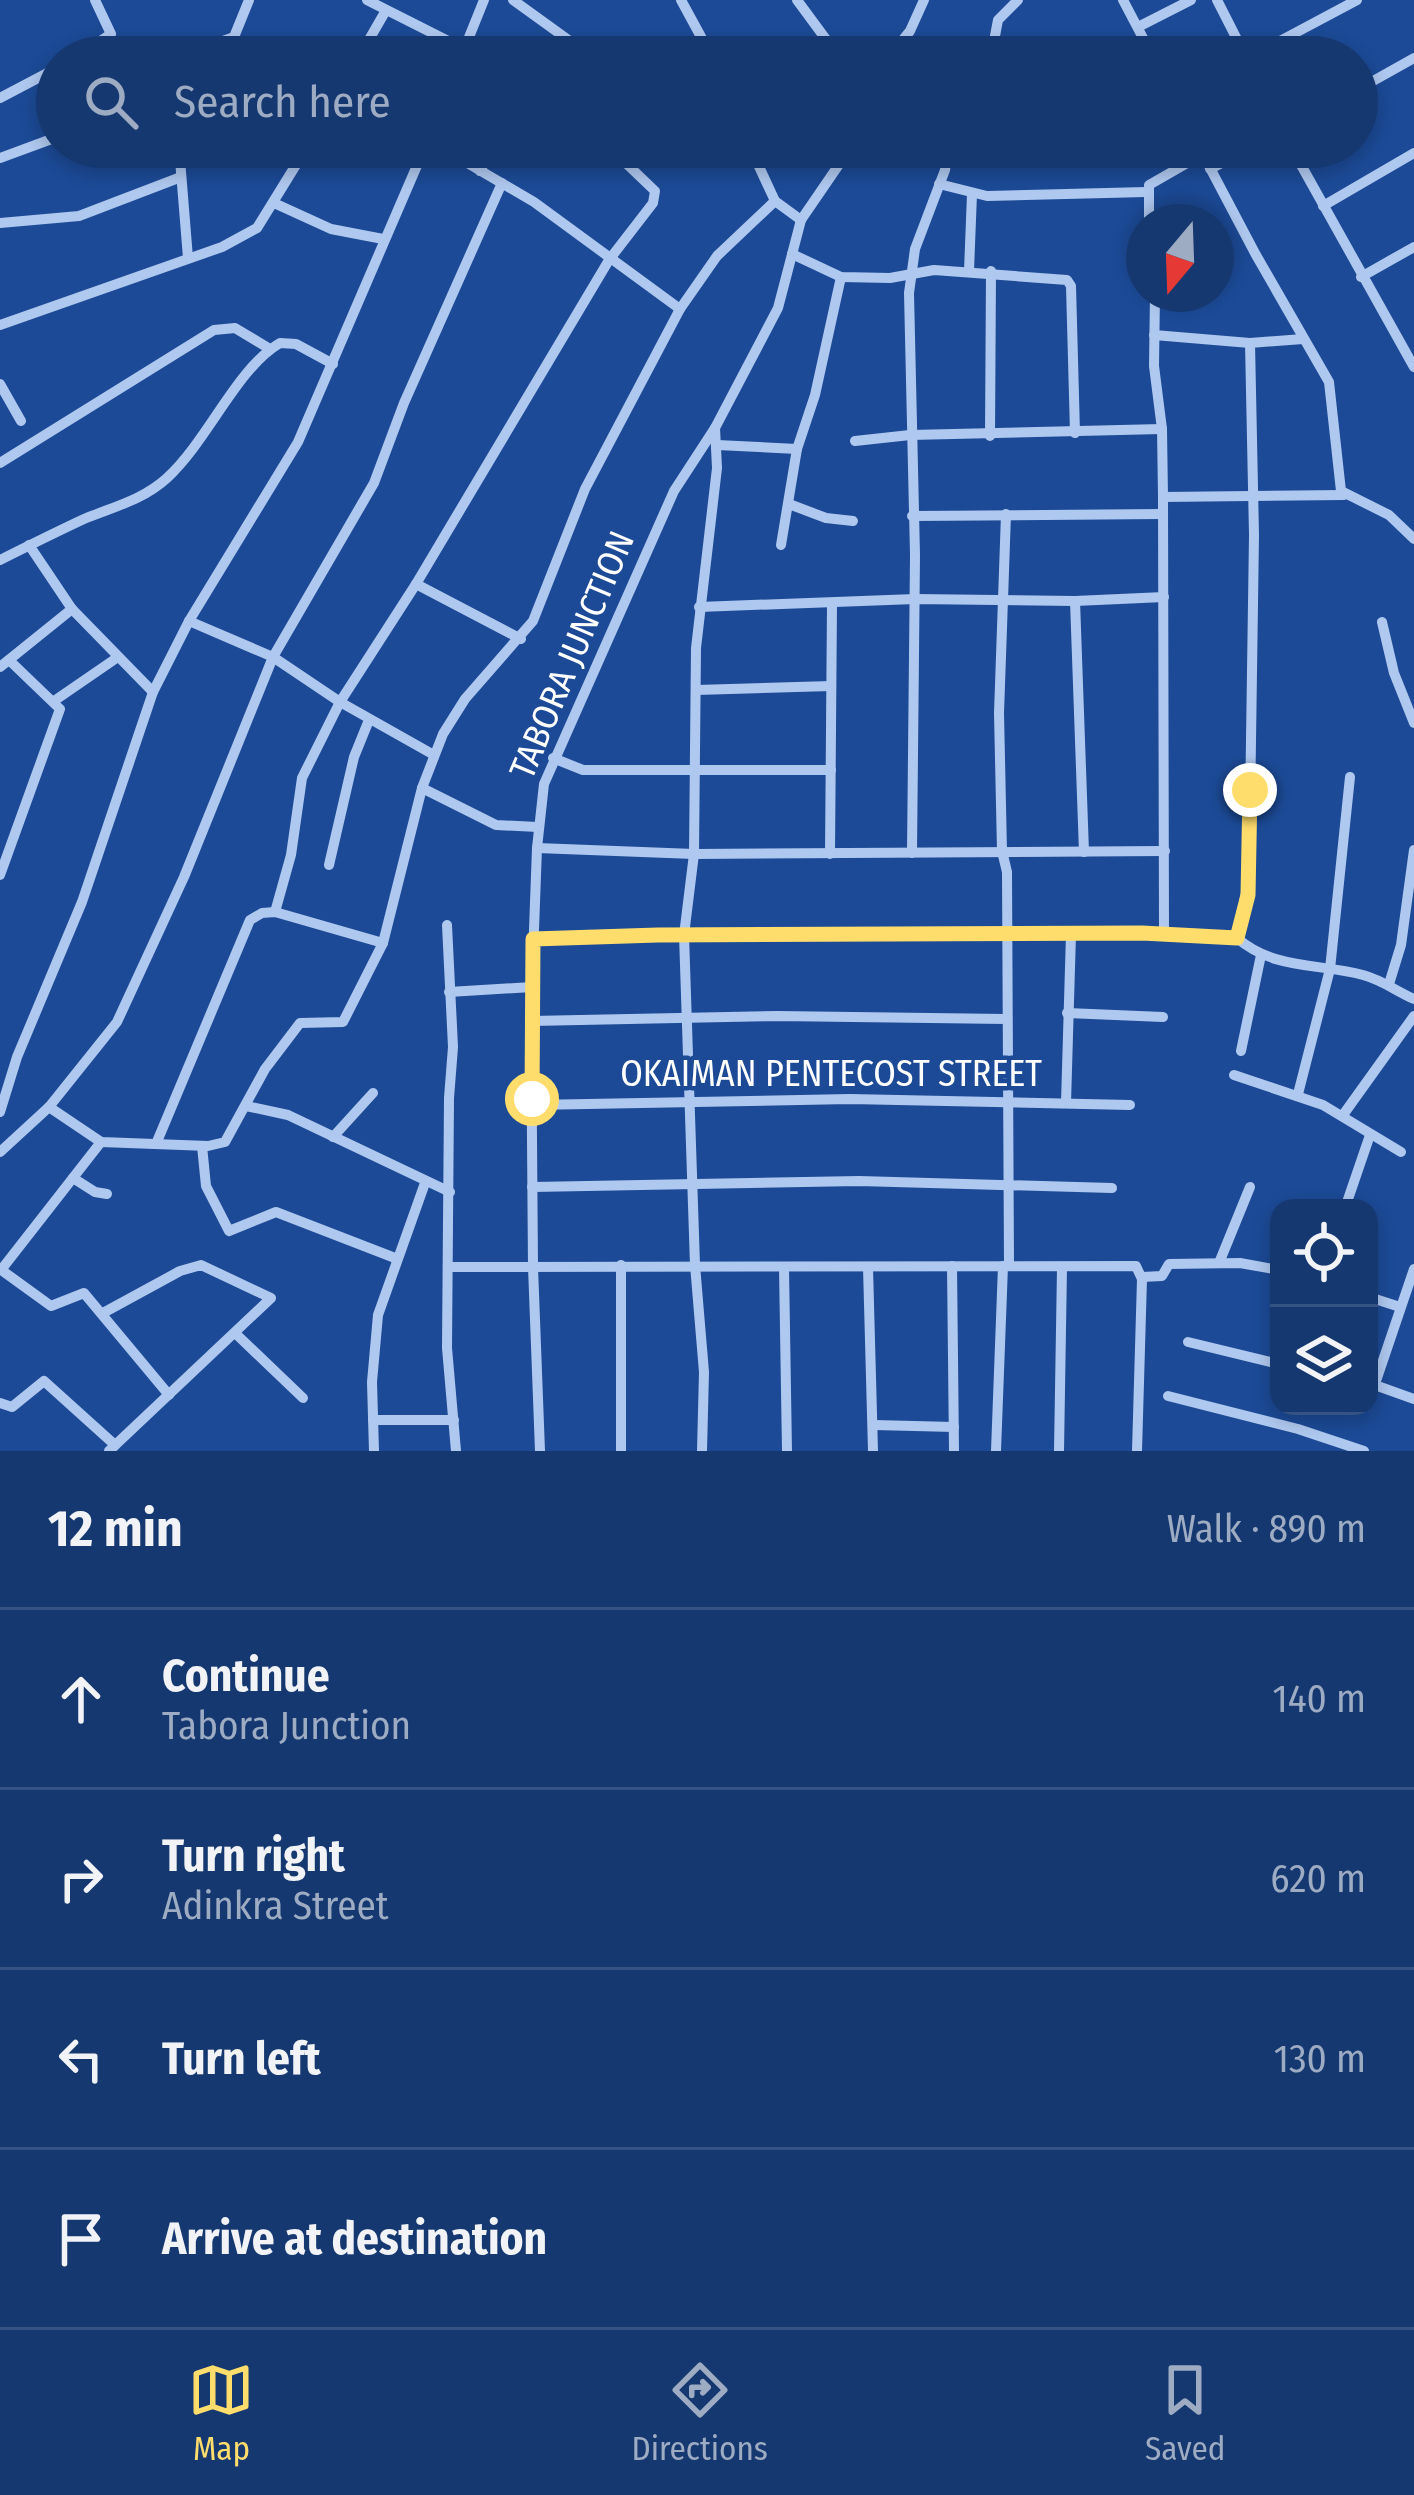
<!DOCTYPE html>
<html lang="en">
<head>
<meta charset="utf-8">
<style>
	:root { --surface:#153870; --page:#1e3f75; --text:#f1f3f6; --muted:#9dacc3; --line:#345283; --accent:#ffdd6d }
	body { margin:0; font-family:"Fira Sans Condensed",sans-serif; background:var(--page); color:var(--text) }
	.controls { position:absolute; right:36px; bottom:36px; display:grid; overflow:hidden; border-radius:24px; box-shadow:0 6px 18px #0003 }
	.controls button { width:108px; height:108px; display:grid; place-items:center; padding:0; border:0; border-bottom:3px solid var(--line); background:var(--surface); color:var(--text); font:60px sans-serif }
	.compass { position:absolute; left:1126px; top:204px; width:108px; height:108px; border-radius:50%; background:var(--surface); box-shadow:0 6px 18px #0003; rotate:199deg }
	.stop { position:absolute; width:36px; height:36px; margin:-27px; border:9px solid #ffdd6d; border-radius:50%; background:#fff }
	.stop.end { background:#ffdd6d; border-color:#fff; box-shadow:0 3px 12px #0008 }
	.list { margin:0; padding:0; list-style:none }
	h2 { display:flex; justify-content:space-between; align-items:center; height:156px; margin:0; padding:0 48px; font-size:51px }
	h2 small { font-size:39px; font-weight:400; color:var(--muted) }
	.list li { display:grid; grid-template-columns:78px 1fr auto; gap:36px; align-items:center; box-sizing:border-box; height:180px; padding:0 48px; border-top:3px solid var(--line) }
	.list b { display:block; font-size:45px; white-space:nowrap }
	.list p { margin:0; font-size:39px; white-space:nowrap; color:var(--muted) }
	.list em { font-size:39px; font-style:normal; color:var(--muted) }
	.icon { flex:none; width:66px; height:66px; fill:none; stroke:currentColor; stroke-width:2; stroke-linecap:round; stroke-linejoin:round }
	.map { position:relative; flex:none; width:1414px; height:1451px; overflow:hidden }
	.search { position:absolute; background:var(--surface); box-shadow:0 6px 18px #0003; left:36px; right:36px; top:36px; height:132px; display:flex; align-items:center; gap:30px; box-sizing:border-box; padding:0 42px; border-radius:66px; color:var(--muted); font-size:45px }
	.sheet { height:876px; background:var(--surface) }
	nav { display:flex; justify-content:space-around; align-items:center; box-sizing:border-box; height:168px; border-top:3px solid var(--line); background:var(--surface); font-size:33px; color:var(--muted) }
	nav a { display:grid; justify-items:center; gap:6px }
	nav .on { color:var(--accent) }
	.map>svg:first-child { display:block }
</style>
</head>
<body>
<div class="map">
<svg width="1414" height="1451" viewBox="0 0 1414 1451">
	<rect width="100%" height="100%" fill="#1c4a96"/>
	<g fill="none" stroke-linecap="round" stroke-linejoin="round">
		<g stroke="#afc8ef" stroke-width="10">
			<polyline points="367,0 462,48"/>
			<polyline points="513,0 592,57"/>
			<polyline points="681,0 712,57"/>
			<polyline points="797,0 839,57"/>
			<polyline points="1123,0 1153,57"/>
			<polyline points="1217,0 1246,57"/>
			<polyline points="1138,27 1191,0"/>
			<polyline points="77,57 111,34 95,0"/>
			<polyline points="179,57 234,37 249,0"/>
			<polyline points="359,57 385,12"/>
			<polyline points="461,57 484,0"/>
			<polyline points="889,57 910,31 924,0"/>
			<polyline points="991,57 998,20 1018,0"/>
			<polyline points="1250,57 1357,0"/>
			<polyline points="1357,90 1414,58"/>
			<polyline points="0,98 57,68"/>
			<polyline points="179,147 188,258"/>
			<polyline points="440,147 534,202 680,309 717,256 775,201"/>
			<polyline points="750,147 775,201 801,220"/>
			<polyline points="1199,147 1256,255 1329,382 1341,491 1389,515 1414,539"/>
			<polyline points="1291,147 1414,367"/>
			<polyline points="0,158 57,137"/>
			<polyline points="1210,169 1252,147"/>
			<polyline points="480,171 493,147"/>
			<polyline points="939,184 987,196 1146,192"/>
			<polyline points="274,203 331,229 383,239"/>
			<polyline points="1323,206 1414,153"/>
			<polyline points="1149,222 1149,185 1203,154"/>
			<polyline points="0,223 79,216 181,177"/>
			<polyline points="792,254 841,277 890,278 934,270 1067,280 1071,286 1075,433"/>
			<polyline points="969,271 972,194"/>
			<polyline points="1361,277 1414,247"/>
			<polyline points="1155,294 1154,366 1162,429 1163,497 1164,933"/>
			<polyline points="0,325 222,247 257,228 307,147"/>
			<polyline points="1154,335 1250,343"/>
			<polyline points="0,384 21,421"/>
			<polyline points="990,436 991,271"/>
			<polyline points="855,441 910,435 1162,429"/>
			<polyline points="717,445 797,449"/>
			<polyline points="0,463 214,330 235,328 270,349"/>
			<polyline points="1163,497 1344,495"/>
			<polyline points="789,504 826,518 853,521"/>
			<polyline points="1006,514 999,713 1002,851 1007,872 1009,1266"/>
			<polyline points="912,516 1162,514"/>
			<polyline points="29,545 72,609 153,692"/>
			<polyline points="781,545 797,449 815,395 841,277"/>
			<path d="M0,560c28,-14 56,-28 84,-41 29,-12 59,-19 83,-41 42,-39 69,-109 113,-135l16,1 37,20"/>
			<polyline points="416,584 521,639"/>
			<polyline points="1075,601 1084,852"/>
			<polyline points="699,607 915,599 1075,601 1164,597"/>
			<polyline points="189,621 273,657 340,702 416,584 609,260 653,203 655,191 609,147"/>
			<polyline points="1382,622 1394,673 1414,723"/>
			<polyline points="0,667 72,609"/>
			<polyline points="696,690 831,686"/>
			<polyline points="54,701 118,657"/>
			<polyline points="553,758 583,770 831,770"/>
			<polyline points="422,788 496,825 538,827"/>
			<polyline points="537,848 694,854 1165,851"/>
			<polyline points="912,853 915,555 909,293 915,249 945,170 948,147"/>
			<polyline points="830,854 832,604"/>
			<polyline points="329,865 354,757 369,720"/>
			<polyline points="0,875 60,709 9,660"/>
			<polyline points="275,912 291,855 302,778 340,702 434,755"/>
			<polyline points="447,925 453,1047 449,1098 447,1348 456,1451"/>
			<polyline points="1237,938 1249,877 1254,535 1250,343 1303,339"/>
			<path d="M1237,938c37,32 81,25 126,37 19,5 33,16 51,24"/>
			<polyline points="533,939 659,935 1142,933 1237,938"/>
			<polyline points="1389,984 1401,945 1414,850"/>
			<polyline points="449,992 532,987"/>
			<polyline points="1067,1013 1163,1017"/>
			<polyline points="531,1021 777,1016 1006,1019"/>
			<polyline points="1241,1051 1261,955"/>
			<polyline points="1234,1075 1323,1105 1401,1152"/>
			<polyline points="1298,1094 1330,969 1350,777"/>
			<polyline points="1066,1103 1071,934"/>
			<polyline points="533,1105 850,1099 1130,1105"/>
			<polyline points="246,1106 288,1115 450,1192"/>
			<polyline points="49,1107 101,1142 208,1146 225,1142 265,1069 300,1023 343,1022 383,943 422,788 443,734 465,699 533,621 585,489 680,309"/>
			<polyline points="0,1112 17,1057 82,902 153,692 189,621 298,442 425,147"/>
			<polyline points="1343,1115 1414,1016"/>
			<polyline points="333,1137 373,1093"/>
			<polyline points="156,1144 250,920 262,913 275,912 383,943"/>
			<polyline points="202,1146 206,1186 229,1231 276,1212 395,1258"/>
			<polyline points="0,1152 49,1107 117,1022 184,877 273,657 374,483 404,403 502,183"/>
			<polyline points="73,1178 95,1192 107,1194"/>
			<polyline points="532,1187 859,1181 1112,1188"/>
			<polyline points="1345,1208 1370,1135"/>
			<polyline points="1219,1263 1250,1187"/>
			<polyline points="952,1266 954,1451"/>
			<polyline points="449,1267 1136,1266 1142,1279 1137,1451"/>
			<polyline points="868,1267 873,1451"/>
			<polyline points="784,1268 787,1451"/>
			<polyline points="0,1269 51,1306 84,1293 169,1395"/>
			<polyline points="1,1270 101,1142"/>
			<polyline points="1142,1277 1162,1276 1169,1264 1240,1263 1279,1270"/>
			<polyline points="1369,1297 1400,1307"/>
			<polyline points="103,1313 180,1271 201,1265 271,1298 109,1451"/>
			<polyline points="235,1333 303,1398"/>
			<polyline points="1188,1342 1279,1364"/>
			<polyline points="1372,1384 1414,1399"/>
			<polyline points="1375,1384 1414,1269"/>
			<polyline points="1168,1396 1298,1429 1364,1451"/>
			<polyline points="0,1403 12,1407 44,1381 115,1445"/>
			<polyline points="373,1420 454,1420"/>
			<polyline points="874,1425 954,1427"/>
			<polyline points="374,1451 372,1382 378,1315 425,1183"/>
			<polyline points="540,1451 533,1267 531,1011 537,848 544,784 674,491 715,428 778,308 801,220 851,147"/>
			<polyline points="621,1451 621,1265"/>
			<polyline points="702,1451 704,1372 695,1265 684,935 694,854 696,648 717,468 715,428"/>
			<polyline points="996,1451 1003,1266"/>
			<polyline points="1059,1451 1062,1268"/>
		</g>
	</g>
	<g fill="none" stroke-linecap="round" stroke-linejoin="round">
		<polyline stroke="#ffdd6d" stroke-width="15" points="532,1099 533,939 658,935 1142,933 1237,938 1248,895 1250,790"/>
	</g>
	<g text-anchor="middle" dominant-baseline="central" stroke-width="9" stroke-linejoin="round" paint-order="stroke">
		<g font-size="36" fill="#fff" stroke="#1c4a96">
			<text transform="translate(572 655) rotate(-67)">TABORA JUNCTION</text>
			<text x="831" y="1074">OKAIMAN PENTECOST STREET</text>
		</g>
	</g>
</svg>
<div class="controls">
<button><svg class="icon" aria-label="locate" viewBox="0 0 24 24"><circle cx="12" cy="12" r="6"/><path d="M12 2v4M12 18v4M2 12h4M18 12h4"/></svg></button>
<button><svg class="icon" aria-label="layers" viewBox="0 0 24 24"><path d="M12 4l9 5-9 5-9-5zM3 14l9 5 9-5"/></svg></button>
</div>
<svg class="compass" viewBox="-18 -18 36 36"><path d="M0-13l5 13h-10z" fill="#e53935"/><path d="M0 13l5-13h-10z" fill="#9dacc3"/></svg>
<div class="stop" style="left:532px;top:1099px"></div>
<div class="stop end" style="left:1250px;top:790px"></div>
<div class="search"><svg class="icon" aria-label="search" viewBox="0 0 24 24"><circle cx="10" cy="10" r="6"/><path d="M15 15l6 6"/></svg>Search here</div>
</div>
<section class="sheet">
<h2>12 min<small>Walk · 890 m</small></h2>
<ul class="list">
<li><svg class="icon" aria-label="ahead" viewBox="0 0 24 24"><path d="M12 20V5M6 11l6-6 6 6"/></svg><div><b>Continue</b><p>Tabora Junction</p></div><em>140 m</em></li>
<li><svg class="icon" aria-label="right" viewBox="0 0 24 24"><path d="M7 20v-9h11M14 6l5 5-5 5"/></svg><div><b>Turn right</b><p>Adinkra Street</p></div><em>620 m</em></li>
<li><svg class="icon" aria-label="left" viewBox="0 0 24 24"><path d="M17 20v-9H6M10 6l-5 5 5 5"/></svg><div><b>Turn left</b></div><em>130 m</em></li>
<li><svg class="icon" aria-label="arrive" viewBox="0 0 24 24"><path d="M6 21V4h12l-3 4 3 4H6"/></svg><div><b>Arrive at destination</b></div></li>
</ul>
</section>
<nav>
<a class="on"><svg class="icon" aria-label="map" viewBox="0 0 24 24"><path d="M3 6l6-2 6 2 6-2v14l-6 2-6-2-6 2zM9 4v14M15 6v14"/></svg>Map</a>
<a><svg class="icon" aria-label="directions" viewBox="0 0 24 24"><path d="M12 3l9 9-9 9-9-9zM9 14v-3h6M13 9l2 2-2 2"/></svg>Directions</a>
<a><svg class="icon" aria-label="saved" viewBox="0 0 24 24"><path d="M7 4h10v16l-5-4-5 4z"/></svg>Saved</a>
</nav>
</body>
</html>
